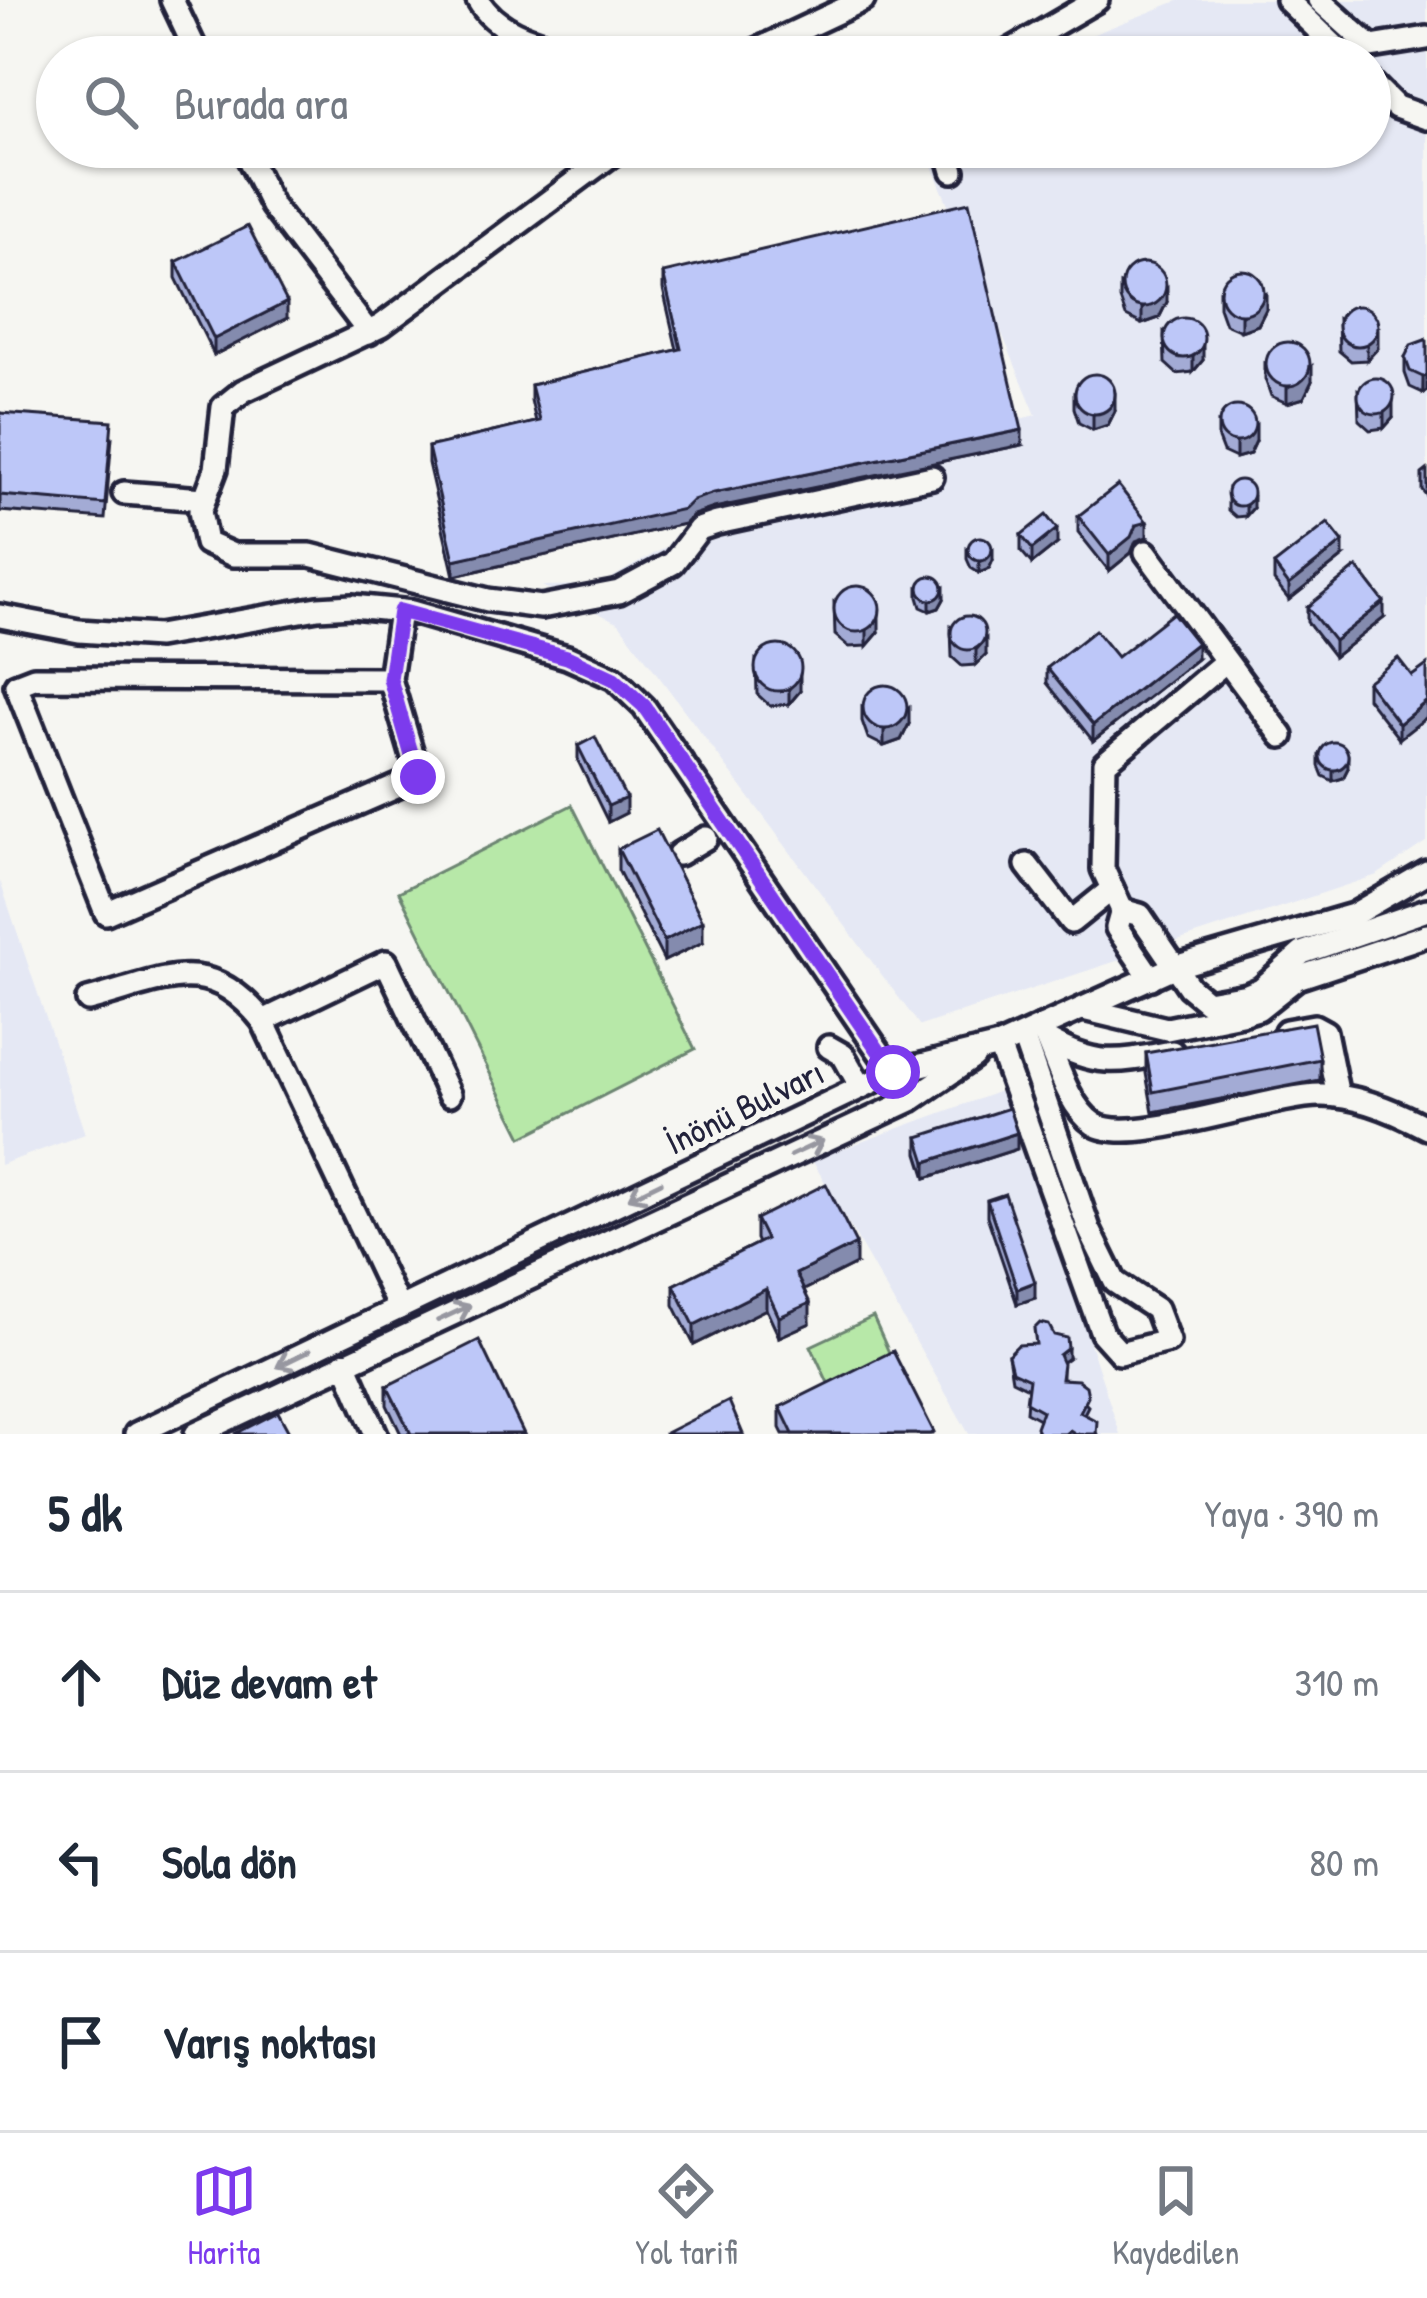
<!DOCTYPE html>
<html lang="tr">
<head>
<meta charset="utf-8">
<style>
	:root { --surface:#fff; --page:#f2f2f3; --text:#1f2937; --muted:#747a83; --line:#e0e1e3; --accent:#7c3aed }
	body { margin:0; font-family:"Patrick Hand",sans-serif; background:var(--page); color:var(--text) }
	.stop { position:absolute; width:36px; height:36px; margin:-27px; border:9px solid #7c3aed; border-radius:50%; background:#fff }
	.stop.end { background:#7c3aed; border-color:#fff; box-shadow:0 3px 12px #0008 }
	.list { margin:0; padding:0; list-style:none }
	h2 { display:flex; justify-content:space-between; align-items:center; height:156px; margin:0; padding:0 48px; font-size:51px }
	h2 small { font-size:39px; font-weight:400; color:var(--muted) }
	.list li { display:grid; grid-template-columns:78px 1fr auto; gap:36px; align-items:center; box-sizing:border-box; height:180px; padding:0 48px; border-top:3px solid var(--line) }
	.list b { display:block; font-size:45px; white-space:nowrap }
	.list em { font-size:39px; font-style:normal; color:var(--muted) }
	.icon { flex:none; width:66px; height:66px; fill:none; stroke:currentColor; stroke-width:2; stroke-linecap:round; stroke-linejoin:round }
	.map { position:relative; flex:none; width:1427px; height:1434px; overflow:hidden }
	.search { position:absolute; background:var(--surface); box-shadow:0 3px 9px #0004; left:36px; right:36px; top:36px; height:132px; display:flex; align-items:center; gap:30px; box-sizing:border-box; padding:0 42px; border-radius:66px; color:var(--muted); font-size:45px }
	.sheet { height:696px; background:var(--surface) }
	nav { display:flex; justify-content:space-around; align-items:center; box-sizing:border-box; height:168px; border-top:3px solid var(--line); background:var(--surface); font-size:33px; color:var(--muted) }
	nav a { display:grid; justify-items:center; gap:6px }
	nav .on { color:var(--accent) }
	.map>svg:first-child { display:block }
</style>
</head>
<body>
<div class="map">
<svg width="1427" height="1434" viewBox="0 0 1427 1434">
	<rect width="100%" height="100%" fill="#f6f6f2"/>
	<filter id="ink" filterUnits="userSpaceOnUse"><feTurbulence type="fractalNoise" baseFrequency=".00833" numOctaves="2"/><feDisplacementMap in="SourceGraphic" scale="24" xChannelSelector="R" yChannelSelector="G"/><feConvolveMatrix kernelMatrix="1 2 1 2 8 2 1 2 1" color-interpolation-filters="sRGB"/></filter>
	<g filter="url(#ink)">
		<g fill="#e5e8f4">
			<polygon points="1180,0 1427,0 1427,841 1377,875 920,1026 619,623 542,586 599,585 666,547 706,496 1036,415 924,147 1370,147 1370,57 1036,57"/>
			<polygon points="0,881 85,1134 0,1165"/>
			<polygon points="1006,1089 1120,1434 969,1434 812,1160"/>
		</g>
		<g fill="#b7e8a8" stroke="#6c8572" stroke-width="3">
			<polygon points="572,805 695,1049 522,1137 399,892"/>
			<polygon points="873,1317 891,1357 829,1385 811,1346"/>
		</g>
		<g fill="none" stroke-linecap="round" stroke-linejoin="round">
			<defs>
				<g id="minor">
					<polyline points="172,0 199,57"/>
					<path d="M478,0c22,38 71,44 111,57"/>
					<polyline points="1287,0 1346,57"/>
					<polyline points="1319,0 1371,47 1427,38"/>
					<polyline points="742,57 863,0"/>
					<polyline points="999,57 1097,0"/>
					<polyline points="1370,81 1396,107 1427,118"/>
					<polyline points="243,147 272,206 369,333"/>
					<polyline points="622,147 381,326 243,391 223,407 216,469 200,511 206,543 233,555 310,555 488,600 541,607 619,592 673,563 699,529 717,523 932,477"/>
					<polyline points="946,147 953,171"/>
					<polyline points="124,493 203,499"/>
					<polyline points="1146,552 1282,736"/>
					<polyline points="0,616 79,631 158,636 318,608 352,606 412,612 567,657 614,678 644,707 893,1072"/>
					<polyline points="390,679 34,678 16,685 106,913 419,777 390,679 400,611"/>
					<polyline points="679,854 706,838"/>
					<polyline points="1027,865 1071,922 1112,889"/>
					<polyline points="1122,910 1140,915 1189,987 1207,1002 1247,995 1261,989 1302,953 1427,910"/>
					<polyline points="1151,978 1117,928 1122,910 1103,869 1105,763 1225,662"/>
					<path d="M88,1000c75,-19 118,-50 175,21l136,287"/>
					<polyline points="1083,1009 1167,1029 1241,1014 1258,1009 1297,978 1427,935"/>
					<polyline points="263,1021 386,962 449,1095"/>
					<path d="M1041,1027c14,29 26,79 53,97 37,24 178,-30 228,-29 36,0 73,16 105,33"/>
					<polyline points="1286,1031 1314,1026 1325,1032 1338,1096"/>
					<path d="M1048,1040c49,28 71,22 124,12"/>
					<polyline points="999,1046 1102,1333 1120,1353 1168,1341 1156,1309 1115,1282 1089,1229 1023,1036"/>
					<polyline points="829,1047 843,1055 861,1087"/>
					<polyline points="345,1363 376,1434"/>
					<polyline points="136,1434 893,1072 999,1046 1174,967 1353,915 1427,872"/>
					<polyline points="196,1434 911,1100 974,1057"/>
				</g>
			</defs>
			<use href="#minor" stroke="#22223b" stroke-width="30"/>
			<use href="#minor" stroke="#f6f6f2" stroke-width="21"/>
		</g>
		<g fill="#a3abd5" stroke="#22223b" stroke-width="3">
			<polygon points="176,262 287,318 214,355 176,278"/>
			<polygon points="663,273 1022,445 714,508 693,515 684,524 454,576 428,463 428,447 536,422 531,400 531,385 677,350 663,289"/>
			<polygon points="1120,284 1167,302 1159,318 1142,324 1126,316 1120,299"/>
			<polygon points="1219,291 1266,309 1258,325 1241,331 1225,324 1219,307"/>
			<polygon points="1338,319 1378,348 1367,360 1351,361 1339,351"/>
			<polygon points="1164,332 1203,360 1193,372 1177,374 1165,363"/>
			<polygon points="1425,340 1423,393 1410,387 1405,373 1405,357"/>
			<polygon points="1265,363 1312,381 1304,398 1287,403 1271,396 1265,379"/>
			<polygon points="1358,390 1393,418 1384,428 1370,430 1359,420"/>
			<polygon points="1074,393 1115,411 1108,425 1093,430 1079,423 1074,408"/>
			<polygon points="0,413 112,437 105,519 0,511"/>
			<polygon points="1218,423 1256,441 1250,454 1236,458 1223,452 1218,439"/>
			<polygon points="1427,470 1427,496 1422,490 1422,474"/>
			<polygon points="1228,489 1253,508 1246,516 1236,517 1228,510"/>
			<polygon points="1078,516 1147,537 1136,541 1131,553 1109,571 1078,532"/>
			<polygon points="1021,535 1057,544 1032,564 1021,551"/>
			<polygon points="967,548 993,560 989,569 979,573 971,568 967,559"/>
			<polygon points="1343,557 1289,600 1274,581 1274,565"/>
			<polygon points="918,587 944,599 939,608 930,611 921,607 918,597"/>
			<polygon points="834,602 879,632 867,646 849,647 835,635"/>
			<polygon points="1307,607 1384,618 1334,657 1307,622"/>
			<polygon points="951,627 986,655 976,665 962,666 952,657"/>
			<polygon points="1117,657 1197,659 1093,741 1047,683 1047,668"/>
			<polygon points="756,660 800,691 789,704 770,706 757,694"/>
			<polygon points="1412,676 1399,739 1367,698 1367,682"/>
			<polygon points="862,706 909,724 901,740 884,746 868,738 862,721"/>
			<polygon points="578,746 626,813 608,822 578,761"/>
			<polygon points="1319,756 1348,768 1343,778 1333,781 1323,776 1319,766"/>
			<polygon points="618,849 703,942 664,961 618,870"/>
			<polygon points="1146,1053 1320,1059 1320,1080 1153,1112 1146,1073"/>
			<polygon points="918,1137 1017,1149 926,1178 918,1153"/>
			<polygon points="987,1200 1035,1298 1017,1304 987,1216"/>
			<polygon points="756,1219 856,1264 804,1290 810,1323 779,1337 766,1309 694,1345 674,1305 674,1285 758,1243 756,1239"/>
			<polygon points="1008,1355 1068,1358 1062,1362 1062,1380 1088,1406 1084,1414 1097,1434 1036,1434 1039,1419 1026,1412 1028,1388 1012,1380"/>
			<polygon points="387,1386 524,1434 401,1434 387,1405"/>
			<polygon points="780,1407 934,1434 783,1434 780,1428"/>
		</g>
		<g fill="#848bae" stroke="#22223b" stroke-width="3">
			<polygon points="1167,287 1167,302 1159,318 1142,324 1142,309"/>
			<polygon points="1266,294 1266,309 1258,325 1241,331 1241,316"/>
			<polygon points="287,302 287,318 214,355 214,339"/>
			<polygon points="1378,332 1378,348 1367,360 1367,344"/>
			<polygon points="1203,345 1203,360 1193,372 1193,357"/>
			<polygon points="1312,366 1312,381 1304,398 1287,403 1287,388"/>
			<polygon points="1427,376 1427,391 1423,393 1423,377"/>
			<polygon points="1115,395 1115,411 1108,425 1093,430 1093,415"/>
			<polygon points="1393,402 1393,418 1384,428 1384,413"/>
			<polygon points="1256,425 1256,441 1250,454 1236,458 1236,443"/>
			<polygon points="1022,430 1022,445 714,508 693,515 684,524 454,576 454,560 714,493"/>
			<polygon points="1253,498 1253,508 1246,516 1246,505"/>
			<polygon points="1147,522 1147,537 1136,541 1131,553 1109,571 1109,555 1136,525"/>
			<polygon points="1057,529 1057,544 1032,564 1032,549"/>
			<polygon points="1343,542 1343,557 1289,600 1289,585"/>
			<polygon points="993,550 993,560 989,569 979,573 979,562"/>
			<polygon points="944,588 944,599 939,608 930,611 930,601"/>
			<polygon points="1384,602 1384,618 1334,657 1334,641"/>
			<polygon points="879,616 879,632 867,646 867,630"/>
			<polygon points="986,639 986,655 976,665 976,650"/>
			<polygon points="1197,643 1197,659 1093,741 1093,725"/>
			<polygon points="800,675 800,691 789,704 789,689"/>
			<polygon points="1427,701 1427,717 1399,739 1399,724"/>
			<polygon points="909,708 909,724 901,740 884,746 884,731"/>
			<polygon points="1348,757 1348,768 1343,778 1333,781 1333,771"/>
			<polygon points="626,798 626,813 608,822 608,806"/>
			<polygon points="703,921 703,942 664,961 664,941"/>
			<polygon points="1017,1133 1017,1149 926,1178 926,1162"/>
			<polygon points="856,1244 856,1264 796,1294 796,1274"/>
			<polygon points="1035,1282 1035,1298 1017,1304 1017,1289"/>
			<polygon points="766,1289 766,1309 694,1345 694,1325"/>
			<polygon points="810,1303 810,1323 779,1337 779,1317"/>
			<polygon points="1068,1348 1068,1358 1059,1365 1059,1355"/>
		</g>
		<g fill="#bdc7f8" stroke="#22223b" stroke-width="3">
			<polygon points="969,202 1022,430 714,493 693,500 684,509 454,560 428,447 540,421 531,385 681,349 663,273"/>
			<polygon points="248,226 287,302 214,339 176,262"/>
			<circle cx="1144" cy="285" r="22"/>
			<circle cx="1242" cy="292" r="22"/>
			<circle cx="1358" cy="326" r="20"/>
			<circle cx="1184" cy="338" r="20"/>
			<polygon points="1425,340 1427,341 1427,376 1423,377 1410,371 1405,357 1411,345"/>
			<circle cx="1288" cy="364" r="22"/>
			<circle cx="1095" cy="394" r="20"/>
			<circle cx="1376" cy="396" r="18"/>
			<circle cx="1237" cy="424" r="18"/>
			<polygon points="0,413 112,421 105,504 0,495"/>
			<circle cx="1240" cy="493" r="13"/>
			<polygon points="1118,485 1147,522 1136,525 1131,537 1109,555 1078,516"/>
			<polygon points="1046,515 1057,529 1032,549 1021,535"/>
			<polygon points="1328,523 1343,542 1289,585 1274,565"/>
			<circle cx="980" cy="549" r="12"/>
			<polygon points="1357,567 1384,602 1334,641 1307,607"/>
			<circle cx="931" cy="588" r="12"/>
			<circle cx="857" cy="609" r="23"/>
			<polygon points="1173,613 1197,643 1093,725 1047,668 1095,630 1117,657"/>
			<circle cx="968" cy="633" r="17"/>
			<circle cx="778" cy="668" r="23"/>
			<polygon points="1398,658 1412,676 1427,665 1427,701 1399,724 1367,682"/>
			<circle cx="885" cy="707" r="22"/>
			<polygon points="595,737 626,798 608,806 578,746"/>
			<circle cx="1334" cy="756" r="14"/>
			<polygon points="657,830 703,921 664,941 618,849"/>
			<polygon points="1313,1023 1320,1059 1153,1092 1146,1053"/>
			<polygon points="1009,1108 1017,1133 926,1162 918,1137"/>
			<polygon points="826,1184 856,1244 796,1274 810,1303 779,1317 766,1289 694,1325 674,1285 766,1239 756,1219"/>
			<polygon points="1005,1194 1035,1282 1017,1289 987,1200"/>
			<polygon points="1040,1323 1049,1325 1054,1335 1067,1338 1068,1348 1059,1355 1063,1364 1061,1379 1078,1380 1086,1386 1088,1396 1080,1412 1097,1421 1096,1434 1076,1434 1070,1430 1065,1434 1039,1434 1036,1427 1042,1411 1026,1402 1029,1379 1012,1371 1008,1355 1018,1345 1036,1344 1034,1329"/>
			<polygon points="479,1340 524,1434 411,1434 387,1386"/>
			<polygon points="893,1351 934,1432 931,1434 793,1434 780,1407"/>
			<polygon points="729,1401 743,1434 664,1434"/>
			<polygon points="278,1412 290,1434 235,1434"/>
		</g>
		<defs><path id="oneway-shaft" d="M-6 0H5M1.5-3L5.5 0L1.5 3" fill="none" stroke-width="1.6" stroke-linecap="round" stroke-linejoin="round" transform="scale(3)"/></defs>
		<g stroke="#9797a0">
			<use href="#oneway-shaft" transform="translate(807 1148) rotate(-25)"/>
			<use href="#oneway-shaft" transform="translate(645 1190) rotate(154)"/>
			<use href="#oneway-shaft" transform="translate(454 1313) rotate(-25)"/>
			<use href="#oneway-shaft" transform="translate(293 1359) rotate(154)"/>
		</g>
	</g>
	<g fill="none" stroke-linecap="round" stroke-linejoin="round" filter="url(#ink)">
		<polyline stroke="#7c3aed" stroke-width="15" points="418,777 390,679 400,611 567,657 614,679 644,706 893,1072"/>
	</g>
	<g text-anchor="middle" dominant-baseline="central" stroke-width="12" stroke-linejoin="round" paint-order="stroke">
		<g font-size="36" fill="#22223b" stroke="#f6f6f2">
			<text transform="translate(744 1106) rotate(-26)">İnönü Bulvarı</text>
		</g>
	</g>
</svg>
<div class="stop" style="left:893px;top:1072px"></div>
<div class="stop end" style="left:418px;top:777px"></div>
<div class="search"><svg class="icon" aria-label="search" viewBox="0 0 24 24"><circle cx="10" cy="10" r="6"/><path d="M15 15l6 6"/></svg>Burada ara</div>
</div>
<section class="sheet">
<h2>5 dk<small>Yaya · 390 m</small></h2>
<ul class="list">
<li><svg class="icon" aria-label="ahead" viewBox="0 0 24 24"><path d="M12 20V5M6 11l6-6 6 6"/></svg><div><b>Düz devam et</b></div><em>310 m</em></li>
<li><svg class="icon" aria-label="left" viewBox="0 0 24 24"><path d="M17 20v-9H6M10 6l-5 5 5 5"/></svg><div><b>Sola dön</b></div><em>80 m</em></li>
<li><svg class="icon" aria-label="arrive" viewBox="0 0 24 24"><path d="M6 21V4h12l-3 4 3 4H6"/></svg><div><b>Varış noktası</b></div></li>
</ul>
</section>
<nav>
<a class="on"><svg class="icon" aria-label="map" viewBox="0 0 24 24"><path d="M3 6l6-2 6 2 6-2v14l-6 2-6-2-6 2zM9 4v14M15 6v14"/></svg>Harita</a>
<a><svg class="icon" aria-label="directions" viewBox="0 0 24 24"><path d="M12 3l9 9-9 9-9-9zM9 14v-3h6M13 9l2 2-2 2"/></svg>Yol tarifi</a>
<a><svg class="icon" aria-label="saved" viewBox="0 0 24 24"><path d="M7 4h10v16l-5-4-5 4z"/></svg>Kaydedilen</a>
</nav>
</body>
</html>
